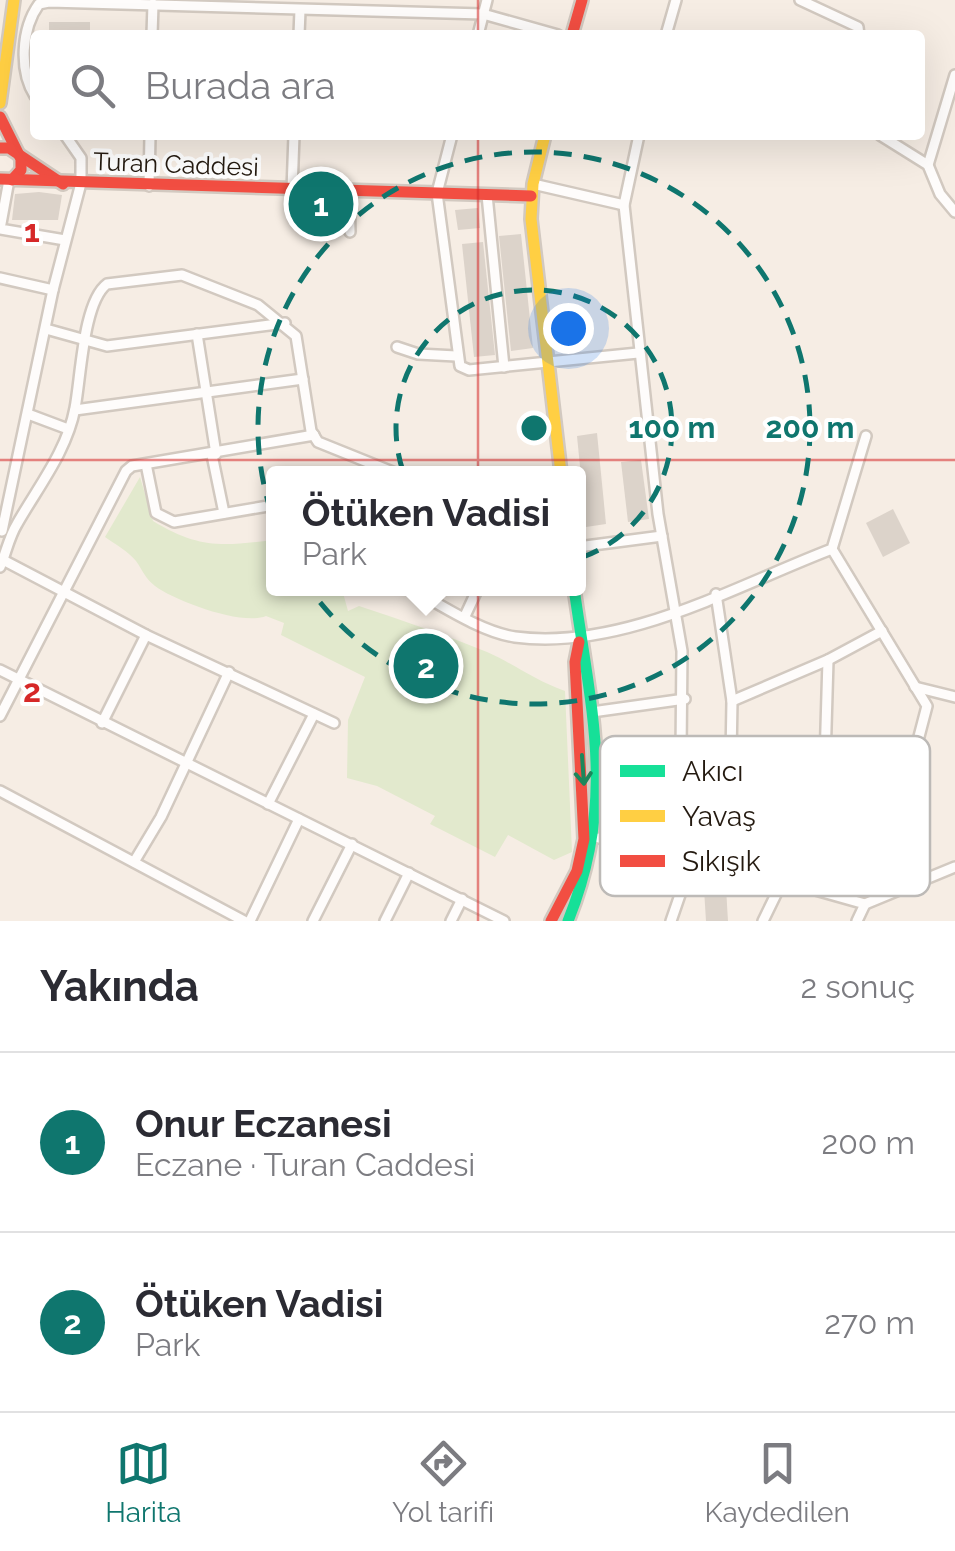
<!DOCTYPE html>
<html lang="tr">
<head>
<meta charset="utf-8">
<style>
	:root { --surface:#fff; --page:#f2f2f3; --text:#2b2b33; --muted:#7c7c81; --line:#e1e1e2; --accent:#0f766e }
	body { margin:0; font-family:Raleway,sans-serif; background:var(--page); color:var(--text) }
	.you { position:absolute; left:568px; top:328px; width:35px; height:35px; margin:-25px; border:8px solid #fff; border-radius:50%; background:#1a73e8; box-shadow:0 0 0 15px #1a73e833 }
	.badge { display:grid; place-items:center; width:65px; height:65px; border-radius:50%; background:var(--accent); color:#fff; font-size:32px; font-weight:700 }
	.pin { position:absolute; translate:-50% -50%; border:5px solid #fff; box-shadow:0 2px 10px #0006 }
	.popup { position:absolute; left:266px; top:466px; width:320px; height:130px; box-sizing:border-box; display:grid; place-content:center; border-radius:10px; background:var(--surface); filter:drop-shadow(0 2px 8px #0005); font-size:32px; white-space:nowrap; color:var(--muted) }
	.popup b { font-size:38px; color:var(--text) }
	.popup::after { content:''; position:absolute; left:50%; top:100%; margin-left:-20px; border:20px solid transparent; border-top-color:var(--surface) }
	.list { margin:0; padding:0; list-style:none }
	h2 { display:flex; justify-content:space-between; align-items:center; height:130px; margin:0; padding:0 40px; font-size:42px }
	h2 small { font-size:32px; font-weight:400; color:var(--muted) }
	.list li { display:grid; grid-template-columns:65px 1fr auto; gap:30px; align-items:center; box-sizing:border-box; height:180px; padding:0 40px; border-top:2px solid var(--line) }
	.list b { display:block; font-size:38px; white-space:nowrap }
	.list p { margin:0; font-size:32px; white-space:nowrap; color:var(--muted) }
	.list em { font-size:32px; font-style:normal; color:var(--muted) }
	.icon { flex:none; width:55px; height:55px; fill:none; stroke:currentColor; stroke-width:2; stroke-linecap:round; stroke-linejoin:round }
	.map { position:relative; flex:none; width:955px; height:921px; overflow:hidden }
	.search { position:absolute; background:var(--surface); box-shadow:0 10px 40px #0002; left:30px; right:30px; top:30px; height:110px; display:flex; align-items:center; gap:25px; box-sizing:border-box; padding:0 35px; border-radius:10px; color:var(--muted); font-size:38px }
	.sheet { height:490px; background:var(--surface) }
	nav { display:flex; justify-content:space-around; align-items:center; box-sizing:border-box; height:140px; border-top:2px solid var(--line); background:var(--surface); font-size:28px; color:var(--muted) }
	nav a { display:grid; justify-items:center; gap:5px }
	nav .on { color:var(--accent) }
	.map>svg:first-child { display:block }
</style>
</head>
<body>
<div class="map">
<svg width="955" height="921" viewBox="0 0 955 921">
	<rect width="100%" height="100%" fill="#f6ede4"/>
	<path fill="#e2e9cd" d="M140,477l13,44c46,28 69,25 120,19l1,48 68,1 6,22 11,-5c43,14 86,29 128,46 27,12 49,29 78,39l7,161 -18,8 -46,-25 -13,22 -65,-33 5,-8 -58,-30 -30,-8 1,-58 17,-43 -84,-42 3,-12 -18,-7c-24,10 -91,-15 -111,-30 -10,-8 -12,-15 -19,-25 -7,-9 -21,-17 -31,-24z"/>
	<g fill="#dcd3ca">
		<rect x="49" y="22" width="41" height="13"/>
		<polygon points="39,192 62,195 58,220 12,220 15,194"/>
		<polygon points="478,208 480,228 458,230 455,210"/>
		<polygon points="521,234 533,348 511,351 499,236"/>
		<polygon points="483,242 495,355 474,357 462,244"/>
		<polygon points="597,433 606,524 586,527 577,436"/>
		<polygon points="641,460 649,519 628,522 621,462"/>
		<polygon points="893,509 910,543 883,557 866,523"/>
		<polygon points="726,888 728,921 706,921 704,889"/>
	</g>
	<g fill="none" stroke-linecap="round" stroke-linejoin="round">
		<defs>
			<g id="street">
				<polyline points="800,0 858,27 859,35"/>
				<polyline points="152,35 153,4"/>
				<polyline points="299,35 300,10"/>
				<polyline points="478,35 487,0"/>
				<polyline points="666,35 676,0"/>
				<path d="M35,96c-16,-25 -14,-67 4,-92l10,-2 434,12 75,21"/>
				<polyline points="452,135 437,193 460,366 469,370 638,353"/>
				<polyline points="639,135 624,205 658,514 682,651 680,853"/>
				<polyline points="880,135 928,165 940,194 955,212"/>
				<polyline points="928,165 955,75"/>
				<polyline points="9,180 0,229 65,240"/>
				<polyline points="533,184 624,205"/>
				<polyline points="149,186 150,135"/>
				<polyline points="292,190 294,135"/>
				<polyline points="349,192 350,232"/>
				<polyline points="487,195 504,367"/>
				<polyline points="0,278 53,290"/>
				<polyline points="46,329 107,346 285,323"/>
				<polyline points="197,334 216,454"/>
				<polyline points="397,347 418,354 456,356"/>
				<polyline points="75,410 303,379"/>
				<polyline points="28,414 68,429"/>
				<polyline points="212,455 224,513"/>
				<polyline points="146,464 156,513 174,522 274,505"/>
				<polyline points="2,531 53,290 81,183 81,158 65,135"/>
				<polyline points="578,547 662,536"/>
				<polyline points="832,549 927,706 899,813 923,881"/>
				<polyline points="3,560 146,635 334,723"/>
				<path d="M0,567c6,-14 9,-30 17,-43 21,-37 50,-73 58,-116 6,-31 8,-106 32,-124l75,-9 76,30 38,31 15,95 7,11 77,31"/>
				<path d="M410,588c31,17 71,44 105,49 108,14 220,-51 317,-88l34,-113"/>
				<polyline points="716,594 732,701 729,867"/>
				<polyline points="465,616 478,588"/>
				<polyline points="0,670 504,921"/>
				<polyline points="915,687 955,697"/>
				<polyline points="732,701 828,660 882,631"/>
				<polyline points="592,712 685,699"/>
				<polyline points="0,716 126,471 132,466 314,435"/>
				<polyline points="102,723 146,635"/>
				<polyline points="731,773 899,813"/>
				<polyline points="0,791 244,921"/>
				<polyline points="824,795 828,660"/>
				<polyline points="268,804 314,714"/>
				<polyline points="599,838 656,845 865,904 857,921"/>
				<polyline points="134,862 161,817 229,672"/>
				<polyline points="865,904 955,867"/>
				<polyline points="250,921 299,819"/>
				<polyline points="313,921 352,844"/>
				<polyline points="385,921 409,873"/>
				<polyline points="451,921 462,899"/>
				<polyline points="671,921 693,857"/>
				<polyline points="763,921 782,882"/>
			</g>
			<path id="fast" d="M568,921c49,-121 23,-210 6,-333"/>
			<g id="slow">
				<polyline points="0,103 14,0"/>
				<polyline points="545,135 533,184 531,219 561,473"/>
			</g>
			<g id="jam">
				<polyline points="572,35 582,0"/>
				<polyline points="0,117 21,159 21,170 12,180"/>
				<polyline points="0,148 9,148 63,184"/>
				<polyline points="0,179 531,196"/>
				<polyline points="551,921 577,871 584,839 575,662 579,642"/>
			</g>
		</defs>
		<use href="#street" stroke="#d2c9c0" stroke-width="14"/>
		<use href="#fast" stroke="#d2c9c0" stroke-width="16"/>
		<use href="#slow" stroke="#d2c9c0" stroke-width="16"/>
		<use href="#jam" stroke="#d2c9c0" stroke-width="16"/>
		<use href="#street" stroke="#fefcfb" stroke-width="9"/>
		<use href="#fast" stroke="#16e098" stroke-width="11"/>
		<use href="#slow" stroke="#ffcf43" stroke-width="11"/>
		<use href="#jam" stroke="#f24e42" stroke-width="11"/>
	</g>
	<defs><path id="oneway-shaft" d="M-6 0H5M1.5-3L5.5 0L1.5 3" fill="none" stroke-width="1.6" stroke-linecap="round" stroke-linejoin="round" transform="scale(2.5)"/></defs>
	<use stroke="#1c875b" href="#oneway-shaft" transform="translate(583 770) rotate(86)"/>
	<path fill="none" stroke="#d62828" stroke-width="2.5" stroke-opacity="0.55" d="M478,0v35M478,135v786M0,460h955"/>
	<g fill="none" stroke="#0f766e" stroke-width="5" stroke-dasharray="18 12">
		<circle cx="534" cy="428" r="138"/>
		<circle cx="534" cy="428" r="276"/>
	</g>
	<g text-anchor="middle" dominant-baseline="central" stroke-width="8" stroke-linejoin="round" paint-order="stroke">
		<g font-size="25" fill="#241a10" stroke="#fff">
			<text transform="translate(176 164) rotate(2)">Turan Caddesi</text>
		</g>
	</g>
	<rect x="600" y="736" width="330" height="160" rx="15" fill="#fff" stroke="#bdbab7" stroke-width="2.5"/>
	<rect x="620" y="765" width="45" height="12" fill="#16e098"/>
	<rect x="620" y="810" width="45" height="12" fill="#ffcf43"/>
	<rect x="620" y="855" width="45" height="12" fill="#f24e42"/>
	<g font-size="28" fill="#241a10">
		<text x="682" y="781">Akıcı</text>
		<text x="682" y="826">Yavaş</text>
		<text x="682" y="871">Sıkışık</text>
	</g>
	<g font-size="32" text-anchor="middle" font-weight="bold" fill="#d62828" stroke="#fff" stroke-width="8" stroke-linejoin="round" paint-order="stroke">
		<text x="32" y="242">1</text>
		<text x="32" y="702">2</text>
	</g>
	<circle cx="534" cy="428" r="15" fill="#0f766e" stroke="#fff" stroke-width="5"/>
	<g font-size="30" text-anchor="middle" font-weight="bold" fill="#0f766e" stroke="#fff" stroke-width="8" stroke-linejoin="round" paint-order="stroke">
		<text x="672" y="438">100 m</text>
		<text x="810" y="438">200 m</text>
	</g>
</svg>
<div class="you"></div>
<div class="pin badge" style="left:321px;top:204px">1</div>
<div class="pin badge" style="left:426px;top:666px">2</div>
<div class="popup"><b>Ötüken Vadisi</b>Park</div>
<div class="search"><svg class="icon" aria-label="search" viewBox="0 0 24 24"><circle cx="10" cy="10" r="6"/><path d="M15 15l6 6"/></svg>Burada ara</div>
</div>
<section class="sheet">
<h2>Yakında<small>2 sonuç</small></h2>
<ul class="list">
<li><span class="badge">1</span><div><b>Onur Eczanesi</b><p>Eczane · Turan Caddesi</p></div><em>200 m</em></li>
<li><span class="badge">2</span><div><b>Ötüken Vadisi</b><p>Park</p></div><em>270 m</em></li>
</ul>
</section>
<nav>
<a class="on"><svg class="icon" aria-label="map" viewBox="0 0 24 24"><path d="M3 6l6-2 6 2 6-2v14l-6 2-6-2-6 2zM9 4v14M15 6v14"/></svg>Harita</a>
<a><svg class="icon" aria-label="directions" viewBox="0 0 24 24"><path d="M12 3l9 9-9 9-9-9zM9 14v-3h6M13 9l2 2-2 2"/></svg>Yol tarifi</a>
<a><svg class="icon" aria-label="saved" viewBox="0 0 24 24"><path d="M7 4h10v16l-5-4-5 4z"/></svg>Kaydedilen</a>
</nav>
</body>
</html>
